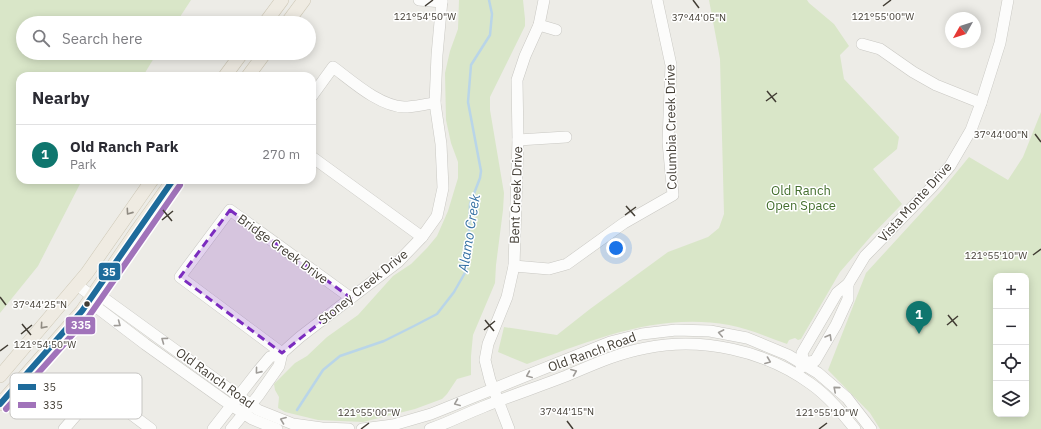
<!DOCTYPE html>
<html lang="en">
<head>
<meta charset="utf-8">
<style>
	:root { --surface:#fff; --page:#f7f7f7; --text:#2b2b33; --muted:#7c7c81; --line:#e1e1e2; --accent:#0f766e }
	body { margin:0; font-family:"IBM Plex Sans",sans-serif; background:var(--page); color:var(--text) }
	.controls { position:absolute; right:12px; bottom:12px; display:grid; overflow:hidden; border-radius:8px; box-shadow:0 2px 10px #0003 }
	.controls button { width:36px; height:36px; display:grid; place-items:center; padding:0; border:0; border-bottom:1px solid var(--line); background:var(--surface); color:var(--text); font:20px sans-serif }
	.compass { position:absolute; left:945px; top:12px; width:36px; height:36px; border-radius:50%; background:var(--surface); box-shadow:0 2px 10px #0003; rotate:231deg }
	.you { position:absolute; left:616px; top:248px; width:14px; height:14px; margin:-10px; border:3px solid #fff; border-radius:50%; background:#1a73e8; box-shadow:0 0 0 6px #1a73e833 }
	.badge { display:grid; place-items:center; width:26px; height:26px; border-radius:50%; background:var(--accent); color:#fff; font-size:13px; font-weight:700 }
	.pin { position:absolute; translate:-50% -33px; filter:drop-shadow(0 1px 2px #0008) }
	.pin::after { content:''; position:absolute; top:21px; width:14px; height:12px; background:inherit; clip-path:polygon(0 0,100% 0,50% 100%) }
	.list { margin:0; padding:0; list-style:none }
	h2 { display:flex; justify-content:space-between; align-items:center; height:52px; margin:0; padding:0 16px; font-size:17px }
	h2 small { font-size:13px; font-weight:400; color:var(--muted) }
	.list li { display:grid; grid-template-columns:26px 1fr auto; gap:12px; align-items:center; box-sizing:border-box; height:60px; padding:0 16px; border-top:1px solid var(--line) }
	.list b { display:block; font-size:15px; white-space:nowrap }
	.list p { margin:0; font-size:13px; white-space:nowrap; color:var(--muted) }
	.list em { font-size:13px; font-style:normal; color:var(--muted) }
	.icon { flex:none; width:22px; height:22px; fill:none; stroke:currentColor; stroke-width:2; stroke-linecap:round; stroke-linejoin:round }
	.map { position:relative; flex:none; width:1041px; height:429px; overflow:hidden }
	.search { position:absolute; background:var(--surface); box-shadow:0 2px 10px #0003; left:16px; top:16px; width:300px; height:44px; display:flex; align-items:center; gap:10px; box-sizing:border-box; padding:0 14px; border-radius:22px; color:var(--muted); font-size:15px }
	.panel { position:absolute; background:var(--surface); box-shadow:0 2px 10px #0003; left:16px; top:72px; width:300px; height:112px; border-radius:12px }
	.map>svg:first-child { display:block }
</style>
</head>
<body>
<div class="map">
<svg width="1041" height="429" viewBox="0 0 1041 429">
	<rect width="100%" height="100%" fill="#edece7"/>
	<g fill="#d9e6c8" fill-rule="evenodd">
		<polygon points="0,0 191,0 176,23 23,23 23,53 157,53 143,76 20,76 20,180 82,180 38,266 0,313"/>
		<polygon points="459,0 523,0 525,19 525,26 490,97 490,110 504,193 503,210 496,265 495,283 473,335 471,356 471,375 457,379 447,394 442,399 415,409 363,422 318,420 285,412 278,408 279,397 275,390 274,384 295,363 307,356 327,337 358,315 393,276 411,264 427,248 437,236 448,211 458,178 458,162 451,143 446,120 445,73 450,51 458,29"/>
		<path d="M709,0h98l2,3 25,21 15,22 -9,9 4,24 55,58 -2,12 -24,20 29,35 -30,31 -32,37 -39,67 -3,1 -3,-2 -6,2 -2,4c-19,-7 -38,-15 -58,-19 -71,-13 -137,15 -202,39l-29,-12 6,-25 53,8 33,-26 78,-57 40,-15 11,-9 5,-14 -4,-155z"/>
		<path d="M1041,112v317h-161l-10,-16 -42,-43 38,-97 76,-83 27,-33 39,23 15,-23zM996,276h30v138h-30z"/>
	</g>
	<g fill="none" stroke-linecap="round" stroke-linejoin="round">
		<polyline stroke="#b9d5e8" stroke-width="2.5" points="297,410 323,370 340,356 384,341 414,326 437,314 454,292 466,271 469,234 470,204 480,178 481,171 468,102 471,65 490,35 492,14 489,0"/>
		<defs>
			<g id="minor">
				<polyline points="419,0 442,2"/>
				<polyline points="539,25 556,30"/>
				<polyline points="862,44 880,49 913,72 936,85 981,103"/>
				<path d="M312,96l21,-29c19,14 46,39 71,40 10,0 21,-3 31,-4"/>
				<polyline points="518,140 566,137"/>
				<polyline points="312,157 422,237"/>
				<polyline points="514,266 549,269 567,264 624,223 673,195 668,142 671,65 657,0"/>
				<polyline points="77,285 92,296 105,299 258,410 293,424 322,428 349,429"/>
				<polyline points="92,296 99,309 145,344 225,401 252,419 277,429"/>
				<polyline points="282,353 180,277 230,210 351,298"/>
				<polyline points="804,363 815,361 836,325 848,299 848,284"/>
				<polyline points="801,368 804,363 802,353 837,293 848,284 865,256 932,187 950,166 971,130 981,103 1000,43 1008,0"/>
				<polyline points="64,429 92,397 99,393 107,396 151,429"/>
				<polyline points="213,429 259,370 270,357 282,353 300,337 398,262 422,237 437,216 443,188 441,144 435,103 437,55 442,0"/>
				<polyline points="231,429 258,396 279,366 282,353"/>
				<polyline points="362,429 393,425 431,414 610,342 642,334 676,330 710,331 747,338 788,355 818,373 847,398 871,429"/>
				<path d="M430,429c18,-6 35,-15 53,-22 27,-11 55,-20 83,-31 26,-11 52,-23 80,-28 55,-11 119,2 165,36 17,12 31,29 44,45"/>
				<polyline points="509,429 490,380 485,360 488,344 507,297 514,266 518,140 517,80 525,56 539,25 544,0"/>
			</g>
			<g id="major">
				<polyline points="265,23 282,0"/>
				<polyline points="287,23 304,0"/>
				<polyline points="225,76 242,53"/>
				<polyline points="248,76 265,53"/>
				<polyline points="0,376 87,273 152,180"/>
				<polyline points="0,404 82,311 136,232 173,180"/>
			</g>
		</defs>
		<use href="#minor" stroke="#c9c8c3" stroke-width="12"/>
		<use href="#major" stroke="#cec8b6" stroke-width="14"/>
		<use href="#minor" stroke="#fcfcfb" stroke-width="11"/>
		<use href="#major" stroke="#efebe2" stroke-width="13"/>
		<defs>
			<polyline id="bus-1" points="0,404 82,311 173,180"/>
			<polyline id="bus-2" points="6,409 89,316 180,185"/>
		</defs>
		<use href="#bus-1" stroke="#fff" stroke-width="9"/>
		<use href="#bus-2" stroke="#fff" stroke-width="9"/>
		<use href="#bus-1" stroke="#1e6b9b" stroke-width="6"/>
		<use href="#bus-2" stroke="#a173ba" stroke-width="6"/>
	</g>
	<defs><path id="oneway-chevron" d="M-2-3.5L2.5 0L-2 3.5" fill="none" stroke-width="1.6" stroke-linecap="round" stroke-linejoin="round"/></defs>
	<g stroke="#908b82">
		<use href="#oneway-chevron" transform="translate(129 212) rotate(125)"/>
		<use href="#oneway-chevron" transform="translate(43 326) rotate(131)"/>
	</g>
	<g stroke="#9f9c98">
		<use href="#oneway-chevron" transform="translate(118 324) rotate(37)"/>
		<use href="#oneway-chevron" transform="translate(721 333) rotate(-169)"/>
		<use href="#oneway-chevron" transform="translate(829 337) rotate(-60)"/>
		<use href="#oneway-chevron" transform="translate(164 340) rotate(-144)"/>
		<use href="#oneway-chevron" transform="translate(768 361) rotate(21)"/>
		<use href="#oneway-chevron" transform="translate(258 371) rotate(129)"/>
		<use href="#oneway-chevron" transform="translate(574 372) rotate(-22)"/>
		<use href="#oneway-chevron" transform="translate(529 375) rotate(157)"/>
		<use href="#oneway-chevron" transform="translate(836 389) rotate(-139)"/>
		<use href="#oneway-chevron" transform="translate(457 403) rotate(158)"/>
		<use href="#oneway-chevron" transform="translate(283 420) rotate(-159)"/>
	</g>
	<path fill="#7b2cbf" fill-opacity="0.2" stroke="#7b2cbf" stroke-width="3" stroke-dasharray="8 5" stroke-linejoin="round" d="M230,210l121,88 -69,55 -102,-76z"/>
	<path fill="none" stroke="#423d34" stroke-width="1.5" d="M693,0l6,8M425,6l8,-6M883,6l8,-6M767,91l9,11M766,101l11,-8M1035,134l6,8M626,206l9,10M163,210l9,11M625,215l11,-8M162,220l11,-9M1033,255l8,-6M0,297l6,8M948,315l9,11M485,320l9,11M22,324l9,11M947,325l11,-9M484,330l11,-9M21,334l11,-9M0,351l8,-6M567,421l6,8M361,429l8,-6M819,429l8,-6"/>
	<circle fill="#423d34" stroke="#fff" stroke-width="1.5" cx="87" cy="304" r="3.5"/>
	<g text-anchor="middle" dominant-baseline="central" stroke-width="3" stroke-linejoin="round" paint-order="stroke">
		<g font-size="13" fill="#423d34" stroke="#fff">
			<text transform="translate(671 127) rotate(-91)">Columbia Creek Drive</text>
			<text transform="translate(516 195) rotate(-88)">Bent Creek Drive</text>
			<text transform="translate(915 202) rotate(-48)">Vista Monte Drive</text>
			<text transform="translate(283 249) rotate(36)">Bridge Creek Drive</text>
			<text transform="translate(363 287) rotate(-39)">Stoney Creek Drive</text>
			<text transform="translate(592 352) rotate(-20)">Old Ranch Road</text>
			<text transform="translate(215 378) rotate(36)">Old Ranch Road</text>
		</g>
		<g font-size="13" fill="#436e2d" stroke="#fff">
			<text x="801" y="190">Old Ranch<tspan x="801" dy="15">Open Space</tspan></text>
		</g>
		<g font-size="14" font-style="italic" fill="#3772a4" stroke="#fff">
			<text transform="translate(469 233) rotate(-81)">Alamo Creek</text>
		</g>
	</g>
	<rect x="10" y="373" width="132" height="46" rx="6" fill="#fff" stroke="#c6c5c2" stroke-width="1"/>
	<rect x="18" y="384" width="18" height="6" fill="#1e6b9b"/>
	<rect x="18" y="402" width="18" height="6" fill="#a173ba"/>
	<g font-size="11" fill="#423d34">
		<text x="43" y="391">35</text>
		<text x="43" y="409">335</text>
	</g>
	<g font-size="10" text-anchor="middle" fill="#423d34" stroke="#fff" stroke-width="3" stroke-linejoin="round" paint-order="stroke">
		<text x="425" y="20">121°54'50"W</text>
		<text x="883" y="20">121°55'00"W</text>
		<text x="699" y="21">37°44'05"N</text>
		<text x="1001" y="138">37°44'00"N</text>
		<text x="996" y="259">121°55'10"W</text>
		<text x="40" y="308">37°44'25"N</text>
		<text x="45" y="348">121°54'50"W</text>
		<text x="567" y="415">37°44'15"N</text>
		<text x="369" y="416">121°55'00"W</text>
		<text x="827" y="416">121°55'10"W</text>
	</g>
	<g stroke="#fff" stroke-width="1.5">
		<rect x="98" y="262" width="23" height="19" rx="4" fill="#1e6b9b"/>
		<rect x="65" y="316" width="31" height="19" rx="4" fill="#a173ba"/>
	</g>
	<g font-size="11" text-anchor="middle" font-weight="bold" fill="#fff">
		<text x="109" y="276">35</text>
		<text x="81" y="329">335</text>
	</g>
</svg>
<div class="controls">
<button>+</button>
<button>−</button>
<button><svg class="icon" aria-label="locate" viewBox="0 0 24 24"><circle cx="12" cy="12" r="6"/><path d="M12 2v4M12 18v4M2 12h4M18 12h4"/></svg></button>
<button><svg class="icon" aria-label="layers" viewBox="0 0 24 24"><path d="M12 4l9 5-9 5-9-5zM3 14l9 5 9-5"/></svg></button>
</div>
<svg class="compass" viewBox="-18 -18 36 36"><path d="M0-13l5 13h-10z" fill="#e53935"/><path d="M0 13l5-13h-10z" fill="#7c7c81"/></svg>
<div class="you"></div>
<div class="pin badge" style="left:919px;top:334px">1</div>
<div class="search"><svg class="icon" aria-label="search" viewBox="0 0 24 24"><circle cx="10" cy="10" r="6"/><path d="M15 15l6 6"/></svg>Search here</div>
<section class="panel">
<h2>Nearby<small></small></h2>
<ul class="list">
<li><span class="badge">1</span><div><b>Old Ranch Park</b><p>Park</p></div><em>270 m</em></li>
</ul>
</section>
</div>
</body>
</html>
